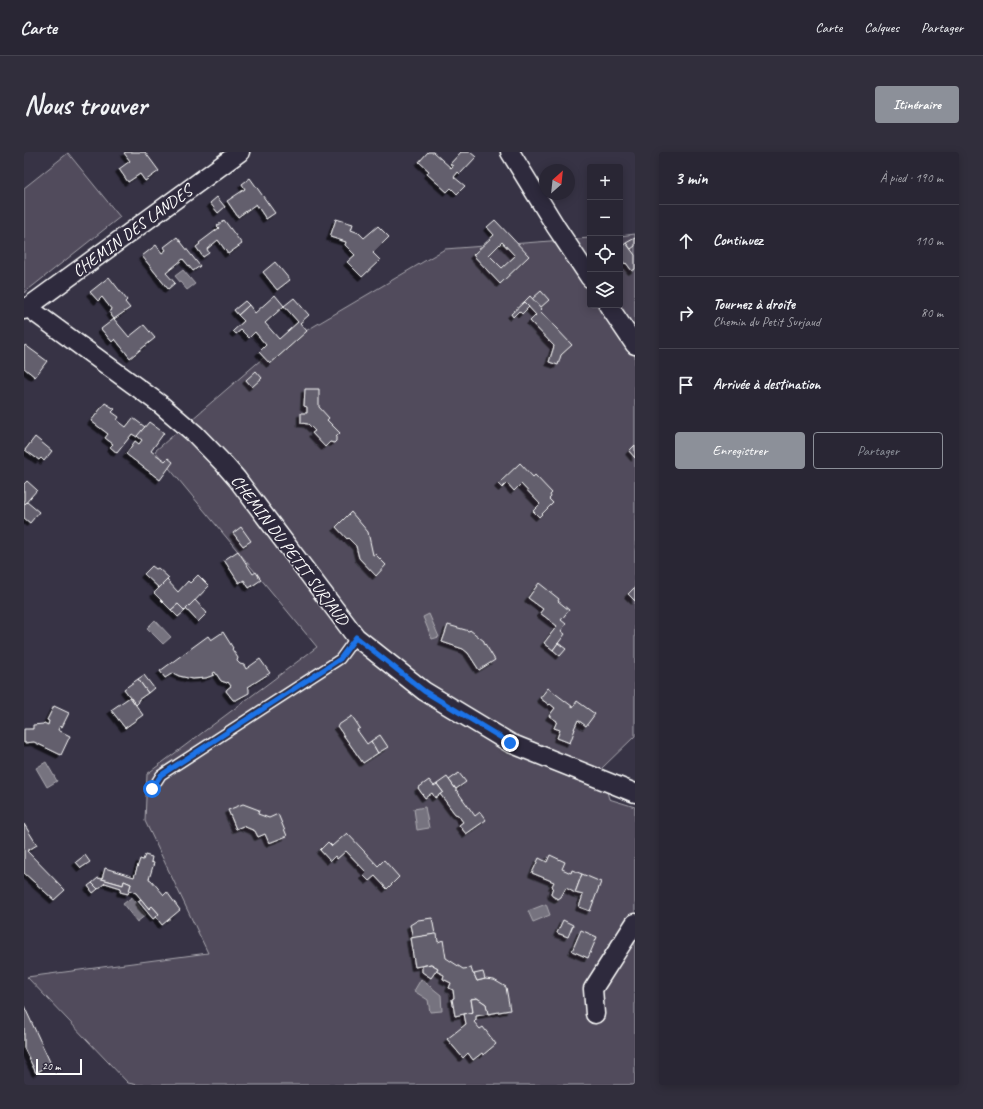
<!DOCTYPE html>
<html lang="fr">
<head>
<meta charset="utf-8">
<style>
	:root { --surface:#292634; --page:#312e3c; --text:#f1f3f6; --muted:#a5a5ac; --line:#45434f; --accent:#8c9099 }
	body { margin:0; font-family:Caveat,sans-serif; background:var(--page); color:var(--text) }
	.controls { position:absolute; right:12px; top:12px; display:grid; overflow:hidden; border-radius:4px; box-shadow:0 2px 10px #0003 }
	.controls button { width:36px; height:36px; display:grid; place-items:center; padding:0; border:0; border-bottom:1px solid var(--line); background:var(--surface); color:var(--text); font:20px sans-serif }
	.compass { position:absolute; left:515px; top:12px; width:36px; height:36px; border-radius:50%; background:var(--surface); box-shadow:0 2px 10px #0003; rotate:27deg }
	.scale { position:absolute; left:12px; bottom:10px; width:46px; box-sizing:border-box; padding-left:4px; border:2px solid #fff; border-top:0; font-size:11px; line-height:14px; white-space:nowrap; color:#fff; -webkit-text-stroke:3px #2f2a3d; paint-order:stroke }
	.stop { position:absolute; width:12px; height:12px; margin:-9px; border:3px solid #1a73e8; border-radius:50%; background:#fff }
	.stop.end { background:#1a73e8; border-color:#fff; box-shadow:0 1px 4px #0008 }
	.list { margin:0; padding:0; list-style:none }
	h2 { display:flex; justify-content:space-between; align-items:center; height:52px; margin:0; padding:0 16px; font-size:17px }
	h2 small { font-size:13px; font-weight:400; color:var(--muted) }
	.list li { display:grid; grid-template-columns:26px 1fr auto; gap:12px; align-items:center; box-sizing:border-box; height:72px; padding:0 16px; border-top:1px solid var(--line) }
	.list b { display:block; font-size:15px; white-space:nowrap }
	.list p { margin:0; font-size:13px; white-space:nowrap; color:var(--muted) }
	.list em { font-size:13px; font-style:normal; color:var(--muted) }
	.actions { display:flex; gap:8px; padding:12px 16px }
	.actions a { flex:1; padding:9px 0; border:1px solid var(--accent); border-radius:4px; text-align:center; font-size:14px; color:var(--accent) }
	.actions .main { background:var(--accent); color:#fff }
	.icon { flex:none; width:22px; height:22px; fill:none; stroke:currentColor; stroke-width:2; stroke-linecap:round; stroke-linejoin:round }
	.map { position:relative; flex:none; width:611px; height:933px; overflow:hidden; border-radius:4px }
	header { display:flex; align-items:center; gap:24px; box-sizing:border-box; height:56px; padding:0 20px; background:var(--surface); border-bottom:1px solid var(--line) }
	header strong { font-size:19px }
	nav { display:flex; gap:22px; margin-inline-start:auto; font-size:14px }
	.intro { display:flex; align-items:center; justify-content:space-between; box-sizing:border-box; height:96px; padding:0 24px }
	h1 { margin:0; font-size:28px }
	.button { padding:10px 18px; border-radius:4px; background:var(--accent); color:#fff; font-size:14px; font-weight:700 }
	main { display:flex; gap:24px; padding:0 24px }
	aside { flex:1; background:var(--surface); border-radius:4px; box-shadow:0 2px 10px #0003 }
	.map>svg:first-child { display:block }
</style>
</head>
<body>
<header>
<strong>Carte</strong>
<nav><a>Carte</a><a>Calques</a><a>Partager</a></nav>
</header>
<div class="intro"><h1>Nous trouver</h1><a class="button">Itinéraire</a></div>
<main>
<div class="map">
<svg width="611" height="933" viewBox="0 0 611 933">
	<defs>
		<filter id="shadow"><feDropShadow dx="-3.5" dy="3.5" stdDeviation="0" flood-color="#0009"/></filter>
	</defs>
	<rect width="100%" height="100%" fill="#373345"/>
	<filter id="ink" filterUnits="userSpaceOnUse"><feTurbulence type="fractalNoise" baseFrequency=".025" numOctaves="2"/><feDisplacementMap in="SourceGraphic" scale="8" xChannelSelector="R" yChannelSelector="G"/><feConvolveMatrix kernelMatrix="1 2 1 2 8 2 1 2 1" color-interpolation-filters="sRGB"/></filter>
	<g filter="url(#ink)">
		<g fill="#514c5c" stroke="#a8a6ae">
			<polygon points="44,1 96,65 0,141 0,36"/>
			<polygon points="611,82 611,584 577,617 585,647 611,655 611,933 114,933 104,931 3,825 184,801 121,669 123,622 293,495 131,299 246,200 421,97 566,86 566,153 596,153 596,84"/>
		</g>
		<g fill="#76737f" stroke="#adabb2">
			<polygon points="159,118 171,132 163,138 151,124"/>
			<polygon points="405,462 415,485 408,487 399,465"/>
			<polygon points="131,468 147,485 139,492 123,476"/>
			<polygon points="22,610 33,629 23,635 12,616"/>
			<polygon points="401,655 405,676 393,678 390,657"/>
			<polygon points="108,745 122,763 113,770 99,752"/>
			<polygon points="522,752 526,763 509,770 504,759"/>
			<polygon points="397,827 417,843 418,859 406,860 404,848 390,839"/>
		</g>
		<g fill="#635f6d" stroke="#fff" fill-rule="evenodd" filter="url(#shadow)">
			<polygon points="102,0 121,0 135,19 121,29 116,22 104,30 95,17 106,9 100,1"/>
			<polygon points="404,0 409,0 427,16 429,14 426,12 437,0 446,0 452,5 436,22 434,20 430,25 441,34 433,42 427,36 423,40 403,22 405,19 395,10"/>
			<polygon points="226,26 251,61 242,67 232,52 214,65 203,49 221,37 218,32"/>
			<polygon points="193,45 201,55 194,61 186,51"/>
			<polygon points="312,67 329,72 327,78 335,81 340,86 354,74 365,85 349,101 356,108 338,125 323,110 331,103 321,93 322,90 306,85"/>
			<polygon points="200,68 218,92 204,102 194,88 183,97 185,101 179,105 172,95 176,92 175,91 195,76 193,74"/>
			<path d="M471,68l34,36 -29,28 -27,-29 21,-20 -7,-8zM478,90l13,14 -13,12 -13,-13z"/>
			<polygon points="153,85 176,114 169,119 159,107 142,121 151,131 144,137 118,104 132,93 138,101 142,98 140,95"/>
			<polygon points="611,86 611,94 607,97 602,91"/>
			<polygon points="602,91 611,103 611,117 608,119 602,111 601,112 596,106 596,103 597,102 596,101 596,96"/>
			<polygon points="251,110 266,128 253,138 239,120"/>
			<polygon points="85,125 103,148 101,150 106,156 90,167 85,160 88,158 78,145 74,149 66,140"/>
			<polygon points="517,139 525,148 516,156 508,147"/>
			<polygon points="251,143 260,154 241,171 255,187 274,170 260,154 270,146 285,163 276,171 283,179 246,212 235,200 242,193 231,180 225,186 217,178 212,182 209,179 220,169 214,163 225,153 231,161"/>
			<polygon points="506,144 518,157 516,159 548,193 537,203 534,213 525,210 530,194 506,169 512,163 500,150"/>
			<polygon points="221,149 225,153 214,163 210,158"/>
			<polygon points="500,150 505,155 498,162 495,159 489,165 487,162"/>
			<polygon points="90,167 105,185 120,173 131,186 106,206 91,187 88,190 77,177"/>
			<polygon points="1,193 23,209 11,225 0,216 0,195"/>
			<polygon points="232,219 238,226 228,235 222,228"/>
			<polygon points="281,237 295,237 295,255 305,266 303,268 316,281 312,285 312,289 310,291 306,290 301,295 288,281 291,279 284,272 277,271 277,261 283,261 283,255 280,254"/>
			<polygon points="81,251 91,257 88,260 95,265 93,268 102,275 109,266 121,275 113,285 108,282 93,301 86,295 89,292 81,286 84,282 67,269"/>
			<polygon points="125,270 140,281 127,299 141,309 144,306 149,310 136,328 102,302 111,289 115,292 118,288 113,284"/>
			<polygon points="11,285 28,299 20,309 17,306 15,308 1,298"/>
			<polygon points="611,293 611,306 605,299"/>
			<polygon points="496,311 509,325 511,323 528,341 526,343 527,345 525,347 529,351 515,365 509,359 516,352 497,332 490,339 483,331 478,336 474,332"/>
			<polygon points="3,329 13,338 0,353 0,332"/>
			<polygon points="3,350 15,360 6,371 0,366 0,353"/>
			<polygon points="327,360 344,380 349,403 351,402 362,413 352,424 335,406 332,394 324,386 323,387 312,375"/>
			<polygon points="217,375 227,389 219,394 209,381"/>
			<polygon points="214,399 229,422 232,420 237,428 225,436 220,428 215,431 200,408"/>
			<polygon points="128,414 132,417 134,416 145,426 135,436 120,422"/>
			<polygon points="174,423 185,434 161,459 154,452 147,458 130,441 143,428 154,440 164,429 166,431"/>
			<polygon points="515,431 535,447 534,449 545,458 537,468 542,472 537,479 541,482 529,498 520,491 533,474 516,461 519,457 504,446"/>
			<polygon points="611,435 611,449 604,442"/>
			<polygon points="171,448 183,461 174,470 162,457"/>
			<polygon points="154,452 161,459 154,465 147,458"/>
			<polygon points="424,473 445,479 446,478 460,489 460,490 471,508 455,518 444,501 439,497 418,490"/>
			<polygon points="199,480 209,496 208,497 214,506 213,509 216,512 220,513 222,517 236,507 246,521 224,535 225,537 225,541 212,548 209,548 202,539 203,537 207,534 204,530 203,531 197,529 191,520 189,521 190,523 182,526 168,527 155,524 149,521 141,526 136,519 184,484 187,488"/>
			<polygon points="534,491 542,497 536,504 529,498"/>
			<polygon points="120,523 130,536 124,541 114,527"/>
			<polygon points="114,527 124,541 114,548 115,550 112,553 100,537"/>
			<polygon points="524,536 549,555 553,549 571,562 562,574 554,568 550,577 551,577 546,591 533,586 536,578 530,576 533,569 525,564 531,556 526,552 525,553 516,546"/>
			<polygon points="106,545 119,563 101,576 87,558"/>
			<polygon points="30,554 45,561 38,575 36,574 34,578 46,584 37,603 10,590 0,591 0,577 9,577 9,573 19,572 20,571 24,573 25,569 23,568"/>
			<polygon points="328,564 336,576 333,578 343,592 347,589 354,601 339,611 313,574"/>
			<polygon points="356,583 364,595 354,601 347,589"/>
			<polygon points="435,621 442,630 432,637 425,628"/>
			<polygon points="423,625 451,664 456,660 462,668 442,682 435,673 439,670 434,663 431,662 416,642 419,640 413,632"/>
			<polygon points="405,628 410,634 413,632 419,640 411,646 408,641 401,646 394,636"/>
			<polygon points="219,652 235,658 234,662 245,666 254,662 263,684 245,691 241,682 234,685 231,679 219,674 212,677 204,658"/>
			<polygon points="0,672 13,693 3,699 41,738 30,748 0,721"/>
			<polygon points="323,681 354,714 360,708 375,725 363,737 351,724 345,729 339,723 342,720 322,699 313,707 311,704 306,709 296,698 304,690 308,694"/>
			<polygon points="61,703 66,710 57,716 52,710"/>
			<polygon points="121,703 128,705 127,710 130,711 125,727 127,728 140,743 143,740 156,758 138,773 132,765 135,762 128,754 125,757 112,741 105,738 107,732 100,729 99,733 78,727 81,716 110,725 116,707 119,708"/>
			<polygon points="526,703 541,710 538,717 547,721 548,718 558,722 551,741 542,736 537,745 534,747 528,744 527,741 529,735 528,734 530,730 508,721 515,706 523,710"/>
			<polygon points="558,722 577,730 566,759 555,755 559,743 551,741"/>
			<polygon points="74,726 99,733 100,729 107,732 104,742 96,740 97,736 81,731 74,737 68,731"/>
			<polygon points="68,731 74,737 69,741 64,734"/>
			<polygon points="117,747 125,757 128,754 135,762 129,767 114,749"/>
			<polygon points="408,766 411,782 389,786 386,773 394,768"/>
			<polygon points="539,768 549,773 544,785 533,781"/>
			<polygon points="557,778 573,785 564,806 548,799"/>
			<polygon points="411,782 413,782 414,790 419,788 422,806 439,817 447,816 449,822 450,822 453,829 461,827 470,828 482,835 486,858 464,862 462,852 453,846 447,847 449,860 431,864 428,847 430,846 429,838 425,836 427,831 419,827 420,823 412,819 414,816 407,812 391,815 386,786"/>
			<polygon points="407,812 414,816 407,826 398,820 398,814"/>
			<polygon points="459,820 461,827 453,829 450,822"/>
			<polygon points="453,846 462,852 464,862 452,864 452,868 450,870 456,877 459,875 472,892 459,903 458,901 449,908 444,901 439,906 423,887 442,872 440,862 449,860 447,847"/>
			<polygon points="0,854 27,912 12,921 0,896"/>
		</g>
		<g fill="none" stroke-linecap="round" stroke-linejoin="round">
			<defs>
				<polyline id="lane" points="128,637 137,623 316,507 332,485"/>
				<g id="street">
					<polyline points="486,0 532,75 566,126"/>
					<polyline points="584,153 611,193"/>
					<polyline points="5,154 10,160 136,252 171,282 200,312 213,327 332,485 400,539 486,591 611,641"/>
					<polyline points="0,158 216,0"/>
					<polyline points="571,862 569,837 611,771"/>
				</g>
			</defs>
			<use href="#lane" stroke="#fff" stroke-width="12"/>
			<use href="#street" stroke="#fff" stroke-width="21"/>
			<use href="#lane" stroke="#2f2a3d" stroke-width="9"/>
			<use href="#street" stroke="#2f2a3d" stroke-width="18"/>
		</g>
	</g>
	<g fill="none" stroke-linecap="round" stroke-linejoin="round" filter="url(#ink)">
		<polyline stroke="#1a73e8" stroke-width="5" points="128,637 137,623 316,507 332,485 400,539 486,591"/>
	</g>
	<g text-anchor="middle" dominant-baseline="central" stroke-width="3.5" stroke-linejoin="round" paint-order="stroke">
		<g font-size="17" fill="#fff" stroke="#2f2a3d">
			<text transform="translate(108 79) rotate(-36)">CHEMIN DES LANDES</text>
			<text transform="translate(266 398) rotate(53)">CHEMIN DU PETIT SURJAUD</text>
		</g>
	</g>
</svg>
<div class="controls">
<button>+</button>
<button>−</button>
<button><svg class="icon" aria-label="locate" viewBox="0 0 24 24"><circle cx="12" cy="12" r="6"/><path d="M12 2v4M12 18v4M2 12h4M18 12h4"/></svg></button>
<button><svg class="icon" aria-label="layers" viewBox="0 0 24 24"><path d="M12 4l9 5-9 5-9-5zM3 14l9 5 9-5"/></svg></button>
</div>
<svg class="compass" viewBox="-18 -18 36 36"><path d="M0-13l5 13h-10z" fill="#e53935"/><path d="M0 13l5-13h-10z" fill="#a5a5ac"/></svg>
<div class="scale">20 m</div>
<div class="stop" style="left:128px;top:637px"></div>
<div class="stop end" style="left:486px;top:591px"></div>
</div>
<aside>
<h2>3 min<small>À pied · 190 m</small></h2>
<ul class="list">
<li><svg class="icon" aria-label="ahead" viewBox="0 0 24 24"><path d="M12 20V5M6 11l6-6 6 6"/></svg><div><b>Continuez</b></div><em>110 m</em></li>
<li><svg class="icon" aria-label="right" viewBox="0 0 24 24"><path d="M7 20v-9h11M14 6l5 5-5 5"/></svg><div><b>Tournez à droite</b><p>Chemin du Petit Surjaud</p></div><em>80 m</em></li>
<li><svg class="icon" aria-label="arrive" viewBox="0 0 24 24"><path d="M6 21V4h12l-3 4 3 4H6"/></svg><div><b>Arrivée à destination</b></div></li>
</ul>
<div class="actions"><a class="main">Enregistrer</a><a>Partager</a></div>
</aside>
</main>
</body>
</html>
